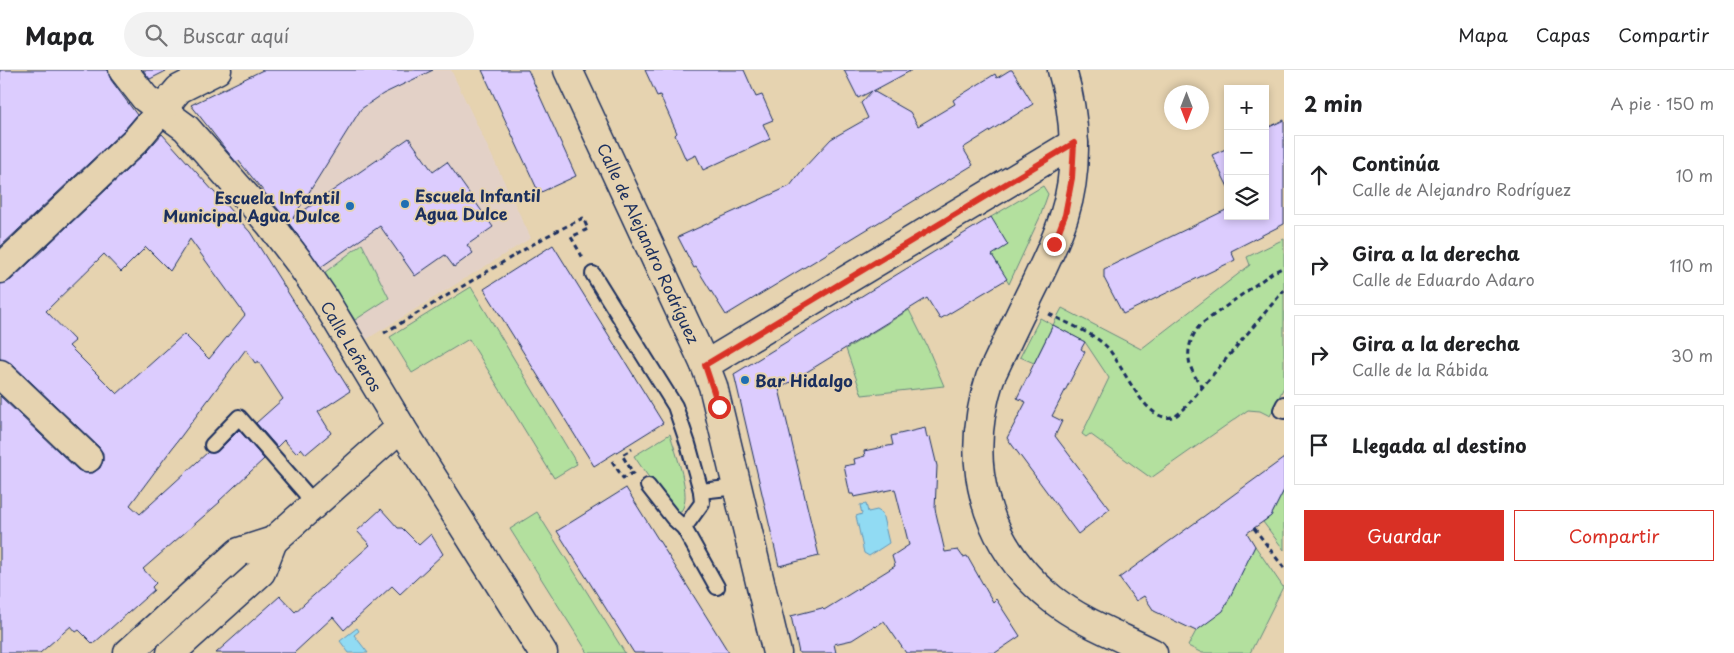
<!DOCTYPE html>
<html lang="es">
<head>
<meta charset="utf-8">
<style>
	:root { --surface:#fff; --page:#f2f2f2; --text:#202124; --muted:#757577; --line:#e0e0e0; --accent:#d93025 }
	body { margin:0; font-family:"Playpen Sans",sans-serif; background:var(--page); color:var(--text) }
	.controls { position:absolute; right:15px; top:15px; display:grid; overflow:hidden; border-radius:0px; box-shadow:0 2px 8px #0003 }
	.controls button { width:45px; height:45px; display:grid; place-items:center; padding:0; border:0; border-bottom:1px solid var(--line); background:var(--surface); color:var(--text); font:25px sans-serif }
	.compass { position:absolute; left:1164px; top:15px; width:45px; height:45px; border-radius:50%; background:var(--surface); box-shadow:0 2px 8px #0003; rotate:180deg }
	.stop { position:absolute; width:15px; height:15px; margin:-11px; border:4px solid #d93025; border-radius:50%; background:#fff }
	.stop.end { background:#d93025; border-color:#fff; box-shadow:0 1px 5px #0008 }
	.list { margin:0; padding:0; list-style:none }
	h2 { display:flex; justify-content:space-between; align-items:center; height:65px; margin:0; padding:0 20px; font-size:21px }
	h2 small { font-size:16px; font-weight:400; color:var(--muted) }
	.list li { display:grid; grid-template-columns:32px 1fr auto; gap:15px; align-items:center; box-sizing:border-box; height:80px; margin:0 10px 10px; padding:0 10px; border:1px solid var(--line); border-radius:0px }
	.list b { display:block; font-size:19px; white-space:nowrap }
	.list p { margin:0; font-size:16px; white-space:nowrap; color:var(--muted) }
	.list em { font-size:16px; font-style:normal; color:var(--muted) }
	.actions { display:flex; gap:10px; padding:15px 20px }
	.actions a { flex:1; padding:11px 0; border:1px solid var(--accent); border-radius:0px; text-align:center; font-size:18px; color:var(--accent) }
	.actions .main { background:var(--accent); color:#fff }
	.icon { flex:none; width:28px; height:28px; fill:none; stroke:currentColor; stroke-width:2; stroke-linecap:round; stroke-linejoin:round }
	.map { position:relative; flex:none; width:1284px; height:583px; overflow:hidden }
	header { display:flex; align-items:center; gap:30px; box-sizing:border-box; height:70px; padding:0 25px; background:var(--surface); border-bottom:1px solid var(--line) }
	header strong { font-size:24px }
	nav { display:flex; gap:28px; margin-inline-start:auto; font-size:18px }
	.search { width:350px; height:45px; background:var(--page); display:flex; align-items:center; gap:12px; box-sizing:border-box; padding:0 18px; border-radius:28px; color:var(--muted); font-size:19px }
	main { display:flex }
	aside { flex:1; background:var(--surface) }
	.map>svg:first-child { display:block }
</style>
</head>
<body>
<header>
<strong>Mapa</strong>
<div class="search"><svg class="icon" aria-label="search" viewBox="0 0 24 24"><circle cx="10" cy="10" r="6"/><path d="M15 15l6 6"/></svg>Buscar aquí</div>
<nav><a>Mapa</a><a>Capas</a><a>Compartir</a></nav>
</header>
<main>
<div class="map">
<svg width="1284" height="583" viewBox="0 0 1284 583">
	<rect width="100%" height="100%" fill="#e6d3b0"/>
	<filter id="ink" filterUnits="userSpaceOnUse"><feTurbulence type="fractalNoise" baseFrequency=".02" numOctaves="2"/><feDisplacementMap in="SourceGraphic" scale="10" xChannelSelector="R" yChannelSelector="G"/><feConvolveMatrix kernelMatrix="1 2 1 2 8 2 1 2 1" color-interpolation-filters="sRGB"/></filter>
	<g filter="url(#ink)">
		<polygon fill="#e3d1c7" points="433,0 451,0 531,168 367,269 320,197 281,145 307,124 361,39 383,24"/>
		<g fill="#b3e09e" stroke="#67887e">
			<polygon points="1043,116 1048,124 1040,147 1009,214 992,185 991,147"/>
			<polygon points="1284,169 1284,317 1270,346 1260,341 1248,340 1151,408 1090,364 1086,367 1082,364 1109,308 1085,272 1053,255 1034,293 1020,287 1040,248 1053,255 1062,238 1141,279 1250,195 1247,187"/>
			<polygon points="362,174 389,228 355,250 324,203"/>
			<polygon points="471,217 577,394 554,408 469,269 412,303 390,267"/>
			<polygon points="909,240 927,276 944,316 862,325 846,279"/>
			<path d="M670,364c5,17 23,63 11,77h-4c-16,-17 -30,-35 -43,-55z"/>
			<polygon points="1284,420 1284,480 1263,452 1271,446"/>
			<polygon points="537,442 625,583 588,583 510,459"/>
			<polygon points="1255,476 1283,517 1250,583 1202,583 1188,576 1196,561 1223,540"/>
		</g>
		<g fill="#91dbf3" stroke="#6296b7">
			<polygon points="866,434 868,442 877,440 882,443 889,473 869,486 864,483 856,446 862,444 860,435"/>
			<polygon points="357,558 359,561 354,565 368,583 349,583 340,571"/>
		</g>
		<g fill="#dcccfe" stroke="#1b2f5e" fill-rule="evenodd">
			<polygon points="0,0 108,0 111,10 137,45 125,59 0,177"/>
			<polygon points="143,0 168,0 150,9"/>
			<polygon points="263,0 433,0 383,24 361,39 293,148 409,68 433,102 447,92 493,157 467,175 473,183 454,197 445,185 415,206 380,156 321,197 282,144 238,90 236,92 223,76 191,35"/>
			<polygon points="482,0 528,0 576,106 539,123"/>
			<polygon points="645,0 744,0 756,27 762,25 773,50 763,54 770,69 703,100 696,85 686,90 675,65 677,63 660,25 657,26"/>
			<polygon points="844,0 912,0 873,21 910,42 918,56 955,34 953,30 995,4 997,8 1010,0 1012,0 1033,34 963,78 973,95 726,245 696,197 694,198 678,167 790,116 803,99 831,69 868,48 861,33 872,21 858,28"/>
			<polygon points="1284,50 1284,154 1231,181 1235,190 1123,244 1104,208 1104,199 1228,139 1228,146 1265,146 1265,59"/>
			<path d="M162,64l88,98 100,159 -32,21 13,21 -25,21 -5,-6 -5,5 -12,-13 -7,7 -21,-24 27,-24 -25,-38 -3,2 -9,-14 -116,156 10,9 68,-62 6,1 4,-2 21,-21 25,29 -45,42 1,1 -77,67 13,14 -4,4 2,3 -61,54 -14,-14 -3,2 -5,-6 -31,27h-40v-257l78,74 7,3h8l7,-5 3,-7v-8l-4,-6 -88,-84 -11,-4v-75l11,-4 136,-129zM190,169l55,76 -36,44 -25,-25 -67,60 -48,-48 6,-5 -29,-30 58,-57 17,18 25,-25 24,24z"/>
			<polygon points="1228,78 1228,117 1212,85"/>
			<polygon points="991,147 1008,175 992,185 1007,209 940,249 927,228 779,319 819,486 779,496 734,304"/>
			<polygon points="553,175 663,353 594,396 484,219"/>
			<polygon points="1053,255 1085,272 1081,279 1085,282 1052,346 1062,351 1055,366 1110,439 1078,464 1007,368 1026,332 1017,328"/>
			<polygon points="925,358 927,368 930,367 937,396 935,439 945,482 958,480 963,487 967,486 993,532 996,529 1020,566 995,583 906,583 884,551 875,557 874,556 852,570 834,574 836,583 799,583 791,546 822,538 824,540 895,496 892,486 909,475 895,419 854,427 853,424 850,424 844,396 855,394 854,389 865,386 864,381 893,375 891,366"/>
			<polygon points="1284,388 1284,420 1271,446 1247,463 1255,476 1223,541 1196,561 1154,541 1144,526 1136,531 1119,508"/>
			<polygon points="626,418 698,533 729,583 634,583 612,548 557,461"/>
			<polygon points="381,439 398,458 402,458 419,475 431,464 443,484 400,524 392,516 344,560 333,547 294,583 216,583 280,526 295,542 370,475 357,461"/>
		</g>
		<g fill="none" stroke-linecap="round" stroke-linejoin="round">
			<defs>
				<g id="service">
					<polyline points="593,204 675,336 688,374 701,421 737,417"/>
					<polyline points="1284,334 1281,340 1284,341"/>
					<polyline points="212,375 239,347 315,434"/>
					<polyline points="648,416 673,448 684,458 717,517"/>
					<polyline points="684,458 702,433 701,421"/>
				</g>
				<g id="minor">
					<polyline points="123,0 145,28 186,58 270,154 299,192 323,227 401,357 543,583"/>
					<polyline points="568,0 705,295 713,316 777,583"/>
					<path d="M1062,0c14,47 17,99 2,146 -7,23 -18,45 -28,66 -16,32 -31,64 -46,96 -27,83 -7,166 62,221 29,23 67,37 101,54"/>
					<polyline points="0,199 136,70 179,19 217,0"/>
					<polyline points="705,295 1074,73"/>
					<polyline points="0,304 88,388"/>
					<polyline points="128,583 239,482 273,471 401,357"/>
					<polyline points="171,583 261,502 273,471"/>
				</g>
			</defs>
			<use href="#service" stroke="#1b2f5e" stroke-width="18"/>
			<use href="#minor" stroke="#1b2f5e" stroke-width="31"/>
			<g stroke="#1b2f5e" stroke-width="3" stroke-dasharray="5 4" stroke-linecap="butt">
				<path d="M1049,244c16,8 45,20 57,32 16,16 40,82 69,70 3,-1 6,-5 9,-7l100,-119"/>
				<polyline points="384,263 547,166 583,148 588,159 571,167 583,188"/>
				<path d="M1203,317c-18,-20 -19,-41 -3,-62l72,-52 12,-6"/>
				<polyline points="612,391 623,408 633,403 622,385 632,379"/>
				<polyline points="1254,458 1284,498"/>
			</g>
			<use href="#service" stroke="#e6d3b0" stroke-width="14"/>
			<use href="#minor" stroke="#e6d3b0" stroke-width="28"/>
		</g>
	</g>
	<g fill="none" stroke-linecap="round" stroke-linejoin="round" filter="url(#ink)">
		<polyline stroke="#d93025" stroke-width="6" points="719,337 705,295 1074,73 1072,108 1065,145 1054,174"/>
	</g>
	<g fill="#1f6fb2" stroke="#e6d3b0" stroke-width="2">
		<circle cx="405" cy="134" r="5"/>
		<circle cx="350" cy="136" r="5"/>
		<circle cx="745" cy="310" r="5"/>
	</g>
	<g text-anchor="middle" dominant-baseline="central" stroke-width="4" stroke-linejoin="round" paint-order="stroke">
		<g font-size="16" font-weight="bold" fill="#1b2f5e" stroke="#e6d3b0" text-anchor="start">
			<text x="415" y="125">Escuela Infantil<tspan x="415" dy="18">Agua Dulce</tspan></text>
			<text x="340" y="127" text-anchor="end">Escuela Infantil<tspan x="340" dy="18">Municipal Agua Dulce</tspan></text>
			<text x="755" y="310">Bar Hidalgo</text>
		</g>
		<g font-size="16" fill="#1b2f5e" stroke="#e6d3b0">
			<text transform="translate(649 173) rotate(65)">Calle de Alejandro Rodríguez</text>
			<text transform="translate(352 276) rotate(59)">Calle Leñeros</text>
		</g>
	</g>
</svg>
<div class="controls">
<button>+</button>
<button>−</button>
<button><svg class="icon" aria-label="layers" viewBox="0 0 24 24"><path d="M12 4l9 5-9 5-9-5zM3 14l9 5 9-5"/></svg></button>
</div>
<svg class="compass" viewBox="-18 -18 36 36"><path d="M0-13l5 13h-10z" fill="#e53935"/><path d="M0 13l5-13h-10z" fill="#757577"/></svg>
<div class="stop" style="left:719px;top:337px"></div>
<div class="stop end" style="left:1054px;top:174px"></div>
</div>
<aside>
<h2>2 min<small>A pie · 150 m</small></h2>
<ul class="list">
<li><svg class="icon" aria-label="ahead" viewBox="0 0 24 24"><path d="M12 20V5M6 11l6-6 6 6"/></svg><div><b>Continúa</b><p>Calle de Alejandro Rodríguez</p></div><em>10 m</em></li>
<li><svg class="icon" aria-label="right" viewBox="0 0 24 24"><path d="M7 20v-9h11M14 6l5 5-5 5"/></svg><div><b>Gira a la derecha</b><p>Calle de Eduardo Adaro</p></div><em>110 m</em></li>
<li><svg class="icon" aria-label="right" viewBox="0 0 24 24"><path d="M7 20v-9h11M14 6l5 5-5 5"/></svg><div><b>Gira a la derecha</b><p>Calle de la Rábida</p></div><em>30 m</em></li>
<li><svg class="icon" aria-label="arrive" viewBox="0 0 24 24"><path d="M6 21V4h12l-3 4 3 4H6"/></svg><div><b>Llegada al destino</b></div></li>
</ul>
<div class="actions"><a class="main">Guardar</a><a>Compartir</a></div>
</aside>
</main>
</body>
</html>
